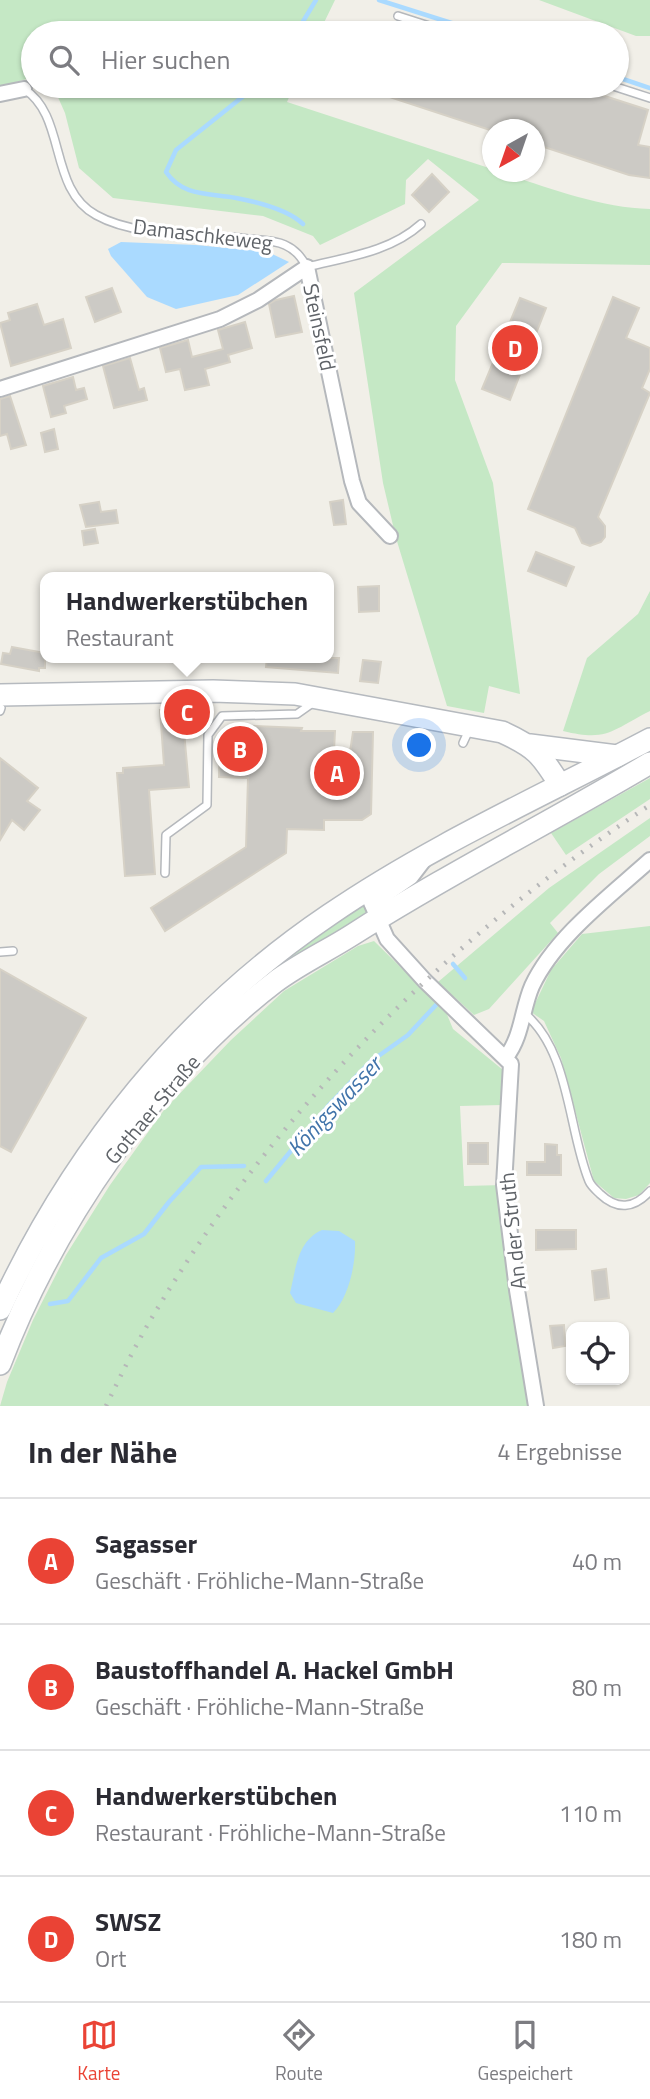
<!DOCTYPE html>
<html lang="de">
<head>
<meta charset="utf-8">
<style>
	:root { --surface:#fff; --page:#f2f2f3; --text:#2b2b33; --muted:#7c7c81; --line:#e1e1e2; --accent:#ea4335 }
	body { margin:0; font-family:"Titillium Web",sans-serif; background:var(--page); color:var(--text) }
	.controls { position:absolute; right:21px; bottom:21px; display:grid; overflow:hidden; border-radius:14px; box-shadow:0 2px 5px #0004 }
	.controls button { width:63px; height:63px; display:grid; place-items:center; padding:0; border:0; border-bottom:2px solid var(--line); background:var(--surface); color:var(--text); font:35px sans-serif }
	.compass { position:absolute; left:482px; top:119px; width:63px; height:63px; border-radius:50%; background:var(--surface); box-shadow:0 2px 5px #0004; rotate:220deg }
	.you { position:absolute; left:420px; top:746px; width:24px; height:24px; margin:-18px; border:5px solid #fff; border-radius:50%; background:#1a73e8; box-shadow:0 0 0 10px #1a73e833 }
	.badge { display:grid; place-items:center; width:46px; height:46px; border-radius:50%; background:var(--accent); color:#fff; font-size:23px; font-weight:700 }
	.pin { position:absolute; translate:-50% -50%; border:4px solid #fff; box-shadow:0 2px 7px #0006 }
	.popup { position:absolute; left:40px; top:572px; width:294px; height:91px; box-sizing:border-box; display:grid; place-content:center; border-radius:14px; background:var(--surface); filter:drop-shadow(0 2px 5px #0005); font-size:23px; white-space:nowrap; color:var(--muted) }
	.popup b { font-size:26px; color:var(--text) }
	.popup::after { content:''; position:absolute; left:50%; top:100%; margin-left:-14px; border:14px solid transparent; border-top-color:var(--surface) }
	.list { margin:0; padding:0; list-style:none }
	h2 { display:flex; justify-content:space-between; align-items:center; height:91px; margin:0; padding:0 28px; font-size:30px }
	h2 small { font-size:23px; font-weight:400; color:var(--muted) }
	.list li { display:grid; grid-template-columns:46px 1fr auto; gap:21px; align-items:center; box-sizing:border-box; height:126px; padding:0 28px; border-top:2px solid var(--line) }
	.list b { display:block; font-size:26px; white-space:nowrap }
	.list p { margin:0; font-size:23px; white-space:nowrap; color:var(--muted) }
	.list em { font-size:23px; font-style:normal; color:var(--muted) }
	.icon { flex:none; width:38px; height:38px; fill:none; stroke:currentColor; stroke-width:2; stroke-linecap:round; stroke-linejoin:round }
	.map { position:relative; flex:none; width:650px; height:1406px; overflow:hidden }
	.search { position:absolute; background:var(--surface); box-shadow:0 2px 5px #0004; left:21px; right:21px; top:21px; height:77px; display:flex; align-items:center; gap:18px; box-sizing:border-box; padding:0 24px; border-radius:38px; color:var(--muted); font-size:26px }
	.sheet { height:595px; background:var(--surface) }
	nav { display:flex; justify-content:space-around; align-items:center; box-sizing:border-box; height:98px; border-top:2px solid var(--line); background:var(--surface); font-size:19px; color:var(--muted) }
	nav a { display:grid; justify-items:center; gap:4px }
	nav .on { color:var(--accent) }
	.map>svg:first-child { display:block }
</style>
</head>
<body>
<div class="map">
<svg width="650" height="1406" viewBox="0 0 650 1406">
	<rect width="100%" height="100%" fill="#f1efe8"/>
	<g fill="#c5e8c5">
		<polygon points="0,0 335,0 319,33 33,33 33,77 0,87"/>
		<polygon points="539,0 650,0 650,36 636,36"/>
		<path d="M53,86h241l-7,16 205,67v3h7c48,15 100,36 151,37v56l-148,-2 -46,63 -1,54 38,103 27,211 -31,-8 -5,27 -37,-7 -51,-168 -13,-55 -29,-190 125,-93 -51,-41 -22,21 -1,24 -85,41 -7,-9 -50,-20 -150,-18 -34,-30 -14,-55z"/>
		<path d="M650,591v120c-38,19 -42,31 -87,20l24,-73 51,-44z"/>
		<polygon points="650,778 650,799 566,855 551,833"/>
		<polygon points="650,818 650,836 599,874 550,923 558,933 489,1009 474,1015 438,982 549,888"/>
		<path d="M366,903l2,2 -3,9 -8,8c-29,20 -62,34 -90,57 -118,94 -209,228 -267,367 0,-24 24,-61 35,-83 77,-148 191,-269 331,-360z"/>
		<polygon points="650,926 650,1183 639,1195 626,1199 614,1198 594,1181 561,1058 544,1021 531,1012 551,970 582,934"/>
		<polygon points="374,941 446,1012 453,1029 503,1070 502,1105 460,1106 464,1186 504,1185 536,1406 0,1406 7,1382 33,1320 66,1255 110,1185 164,1110 231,1040 284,991 358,946"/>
	</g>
	<g fill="#aadaff">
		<polygon points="121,242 196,245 268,252 289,262 238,295 176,309 147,297 111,256 108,249"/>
		<path d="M322,1230l17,1 16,10c1,22 -6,56 -22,72l-37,-10 -6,-10c6,-24 7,-52 32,-63z"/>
	</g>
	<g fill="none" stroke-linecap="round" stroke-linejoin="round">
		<g stroke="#aadaff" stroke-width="4.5">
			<polyline points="379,0 483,33"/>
			<polyline points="296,33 316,0"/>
			<polyline points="617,77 650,88"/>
			<path d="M256,86l-80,64 -10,22c17,25 43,21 70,26 21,4 51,11 67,26"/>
			<polyline points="453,964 465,978"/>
			<polyline points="266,1181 329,1105 370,1062 408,1035 436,1005"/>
			<polyline points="50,1304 68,1301 101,1258 144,1234 169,1202 201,1167 244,1166"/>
		</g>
	</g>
	<g fill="#cccac5" stroke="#d6d1c6" stroke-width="2">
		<polygon points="363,86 584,86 583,89 648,110 638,145 650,147 650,178 629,175 535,144 535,130 490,130 362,88"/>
		<polygon points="432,174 449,192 429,212 412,195"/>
		<polygon points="112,288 121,312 95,322 86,297"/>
		<polygon points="294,296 302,332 276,337 269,304 276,300"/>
		<polygon points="613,297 639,308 626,338 650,348 650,369 642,388 650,393 598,517 605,526 605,537 601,542 590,546 582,543 575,528 528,509"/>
		<polygon points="520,298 546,308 510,400 482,389"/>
		<polygon points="37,304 44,325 63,319 71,348 11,366 0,323 10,320 8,313"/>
		<polygon points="245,322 252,348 228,355 230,362 205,369 209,385 185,390 180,369 166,372 160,348 188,340 192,357 223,349 218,330"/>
		<polygon points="130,358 139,390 144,388 147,400 114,408 103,366"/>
		<polygon points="73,377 76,390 84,388 87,399 64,406 66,413 51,417 43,386"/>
		<polygon points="10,396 26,445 11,449 7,434 0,436 0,399"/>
		<polygon points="54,429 58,449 45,452 41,433"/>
		<polygon points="343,500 346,524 334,525 330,502"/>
		<polygon points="99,502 101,512 116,510 118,523 86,527 80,505"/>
		<polygon points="95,529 98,543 84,545 82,531"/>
		<polygon points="536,552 574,567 566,586 528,571"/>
		<polygon points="379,586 379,611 359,612 358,587"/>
		<polygon points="12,647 45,653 45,668 39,668 39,671 1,664 3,653 10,654"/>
		<polygon points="267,658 339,658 338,673 266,667"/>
		<polygon points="363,660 381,662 378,683 360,681"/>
		<polygon points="182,709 189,787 149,790 155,874 125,876 117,773 123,773 123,768 164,765 160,710"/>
		<polygon points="230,725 302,728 301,731 335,731 334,751 350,752 353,732 373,732 371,814 362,820 324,820 324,830 287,829 286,853 165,931 151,908 246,847 248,778 219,777 220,733"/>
		<polygon points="0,758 38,788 27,801 40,810 24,830 12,820 0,840"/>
		<polygon points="0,969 86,1018 11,1152 0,1146"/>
		<rect x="468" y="1143" width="20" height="21"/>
		<polygon points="545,1144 557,1145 557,1155 561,1155 561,1175 527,1175 527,1162 545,1162"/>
		<polygon points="536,1230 576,1230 576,1249 536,1250"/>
		<polygon points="606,1269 609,1298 595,1300 592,1271"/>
		<polygon points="564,1325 565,1346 553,1348 550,1326"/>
	</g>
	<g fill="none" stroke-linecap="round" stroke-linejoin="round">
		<defs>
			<g id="lane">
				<polyline points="398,16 451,33"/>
				<polyline points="613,86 650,98"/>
				<path d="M24,89c43,27 24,100 72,126 41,23 106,18 152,24 12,1 27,1 37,6 11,5 16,12 22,22 40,-10 83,-15 114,-43"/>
				<polyline points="0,711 1,708"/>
				<polyline points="463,743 469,730"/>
				<polyline points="165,873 166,835 207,805 208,735 222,716 297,714 314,702"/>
				<polyline points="0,952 13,951"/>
				<path d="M524,1013c46,37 44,117 65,168 2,5 7,9 11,13 17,16 34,15 50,-3"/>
			</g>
			<g id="street">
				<polyline points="0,94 24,89"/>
				<polyline points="0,389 220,319 258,300 307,267 352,481 359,503 390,536"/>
				<polyline points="366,891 387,939 425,981 511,1064 504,1185 517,1290 536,1406"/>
				<polyline points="372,904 411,877 424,860"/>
				<path d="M506,1057c16,-20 16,-48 26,-71 23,-49 78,-90 118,-126"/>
			</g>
			<g id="secondary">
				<path d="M0,695l213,-4 82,3 207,38c33,15 39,22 58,53"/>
				<polyline points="530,745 617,756"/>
				<path d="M0,1309c73,-158 184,-296 329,-394 101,-69 213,-119 321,-176"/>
				<path d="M0,1364c53,-140 156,-291 275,-382 24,-18 52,-31 77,-47 97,-62 199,-113 298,-172"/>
			</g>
		</defs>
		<use href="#lane" stroke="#b5b8bc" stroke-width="10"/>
		<use href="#street" stroke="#b5b8bc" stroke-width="18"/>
		<use href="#secondary" stroke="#b6babf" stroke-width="24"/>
		<use href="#lane" stroke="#fff" stroke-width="7"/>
		<use href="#street" stroke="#fff" stroke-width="14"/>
		<use href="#secondary" stroke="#fff" stroke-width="21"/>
		<path stroke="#b6b7b8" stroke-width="4.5" stroke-dasharray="2 9" stroke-linecap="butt" d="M106,1406c13,-27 26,-54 41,-80 124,-212 299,-386 503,-521"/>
	</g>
	<g text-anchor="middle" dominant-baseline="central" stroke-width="6" stroke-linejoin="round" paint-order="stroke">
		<g font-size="21" fill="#5f6368" stroke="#fff">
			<text transform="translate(203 234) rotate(7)">Damaschkeweg</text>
			<text transform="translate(320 327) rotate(78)">Steinsfeld</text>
			<text transform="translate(152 1109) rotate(-50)">Gothaer Straße</text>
			<text transform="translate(512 1231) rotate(-96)">An der Struth</text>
		</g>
		<g font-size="23" font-style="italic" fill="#4174aa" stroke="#fff">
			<text transform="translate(334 1106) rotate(-47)">Königswasser</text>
		</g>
	</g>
</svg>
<div class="controls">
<button><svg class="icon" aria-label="locate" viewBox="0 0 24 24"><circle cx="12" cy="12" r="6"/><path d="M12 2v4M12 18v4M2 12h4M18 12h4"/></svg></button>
</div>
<svg class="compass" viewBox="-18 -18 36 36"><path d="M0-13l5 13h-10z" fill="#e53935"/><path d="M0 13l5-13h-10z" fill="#7c7c81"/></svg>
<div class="you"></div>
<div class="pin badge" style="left:337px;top:773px">A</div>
<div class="pin badge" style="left:240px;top:749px">B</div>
<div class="pin badge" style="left:187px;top:712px">C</div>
<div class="popup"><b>Handwerkerstübchen</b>Restaurant</div>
<div class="pin badge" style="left:515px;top:348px">D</div>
<div class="search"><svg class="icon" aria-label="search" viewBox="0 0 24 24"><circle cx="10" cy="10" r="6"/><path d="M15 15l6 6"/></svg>Hier suchen</div>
</div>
<section class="sheet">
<h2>In der Nähe<small>4 Ergebnisse</small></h2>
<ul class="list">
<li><span class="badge">A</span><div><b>Sagasser</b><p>Geschäft · Fröhliche-Mann-Straße</p></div><em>40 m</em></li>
<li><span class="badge">B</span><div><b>Baustoffhandel A. Hackel GmbH</b><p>Geschäft · Fröhliche-Mann-Straße</p></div><em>80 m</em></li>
<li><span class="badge">C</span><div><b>Handwerkerstübchen</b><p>Restaurant · Fröhliche-Mann-Straße</p></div><em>110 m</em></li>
<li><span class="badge">D</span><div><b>SWSZ</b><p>Ort</p></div><em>180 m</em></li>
</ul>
</section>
<nav>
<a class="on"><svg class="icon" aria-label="map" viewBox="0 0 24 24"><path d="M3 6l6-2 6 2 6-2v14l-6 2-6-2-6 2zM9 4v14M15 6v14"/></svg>Karte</a>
<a><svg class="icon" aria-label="directions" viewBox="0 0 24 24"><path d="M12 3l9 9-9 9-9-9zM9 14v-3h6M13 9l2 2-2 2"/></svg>Route</a>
<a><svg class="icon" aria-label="saved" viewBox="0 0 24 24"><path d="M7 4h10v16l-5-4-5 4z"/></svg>Gespeichert</a>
</nav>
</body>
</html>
